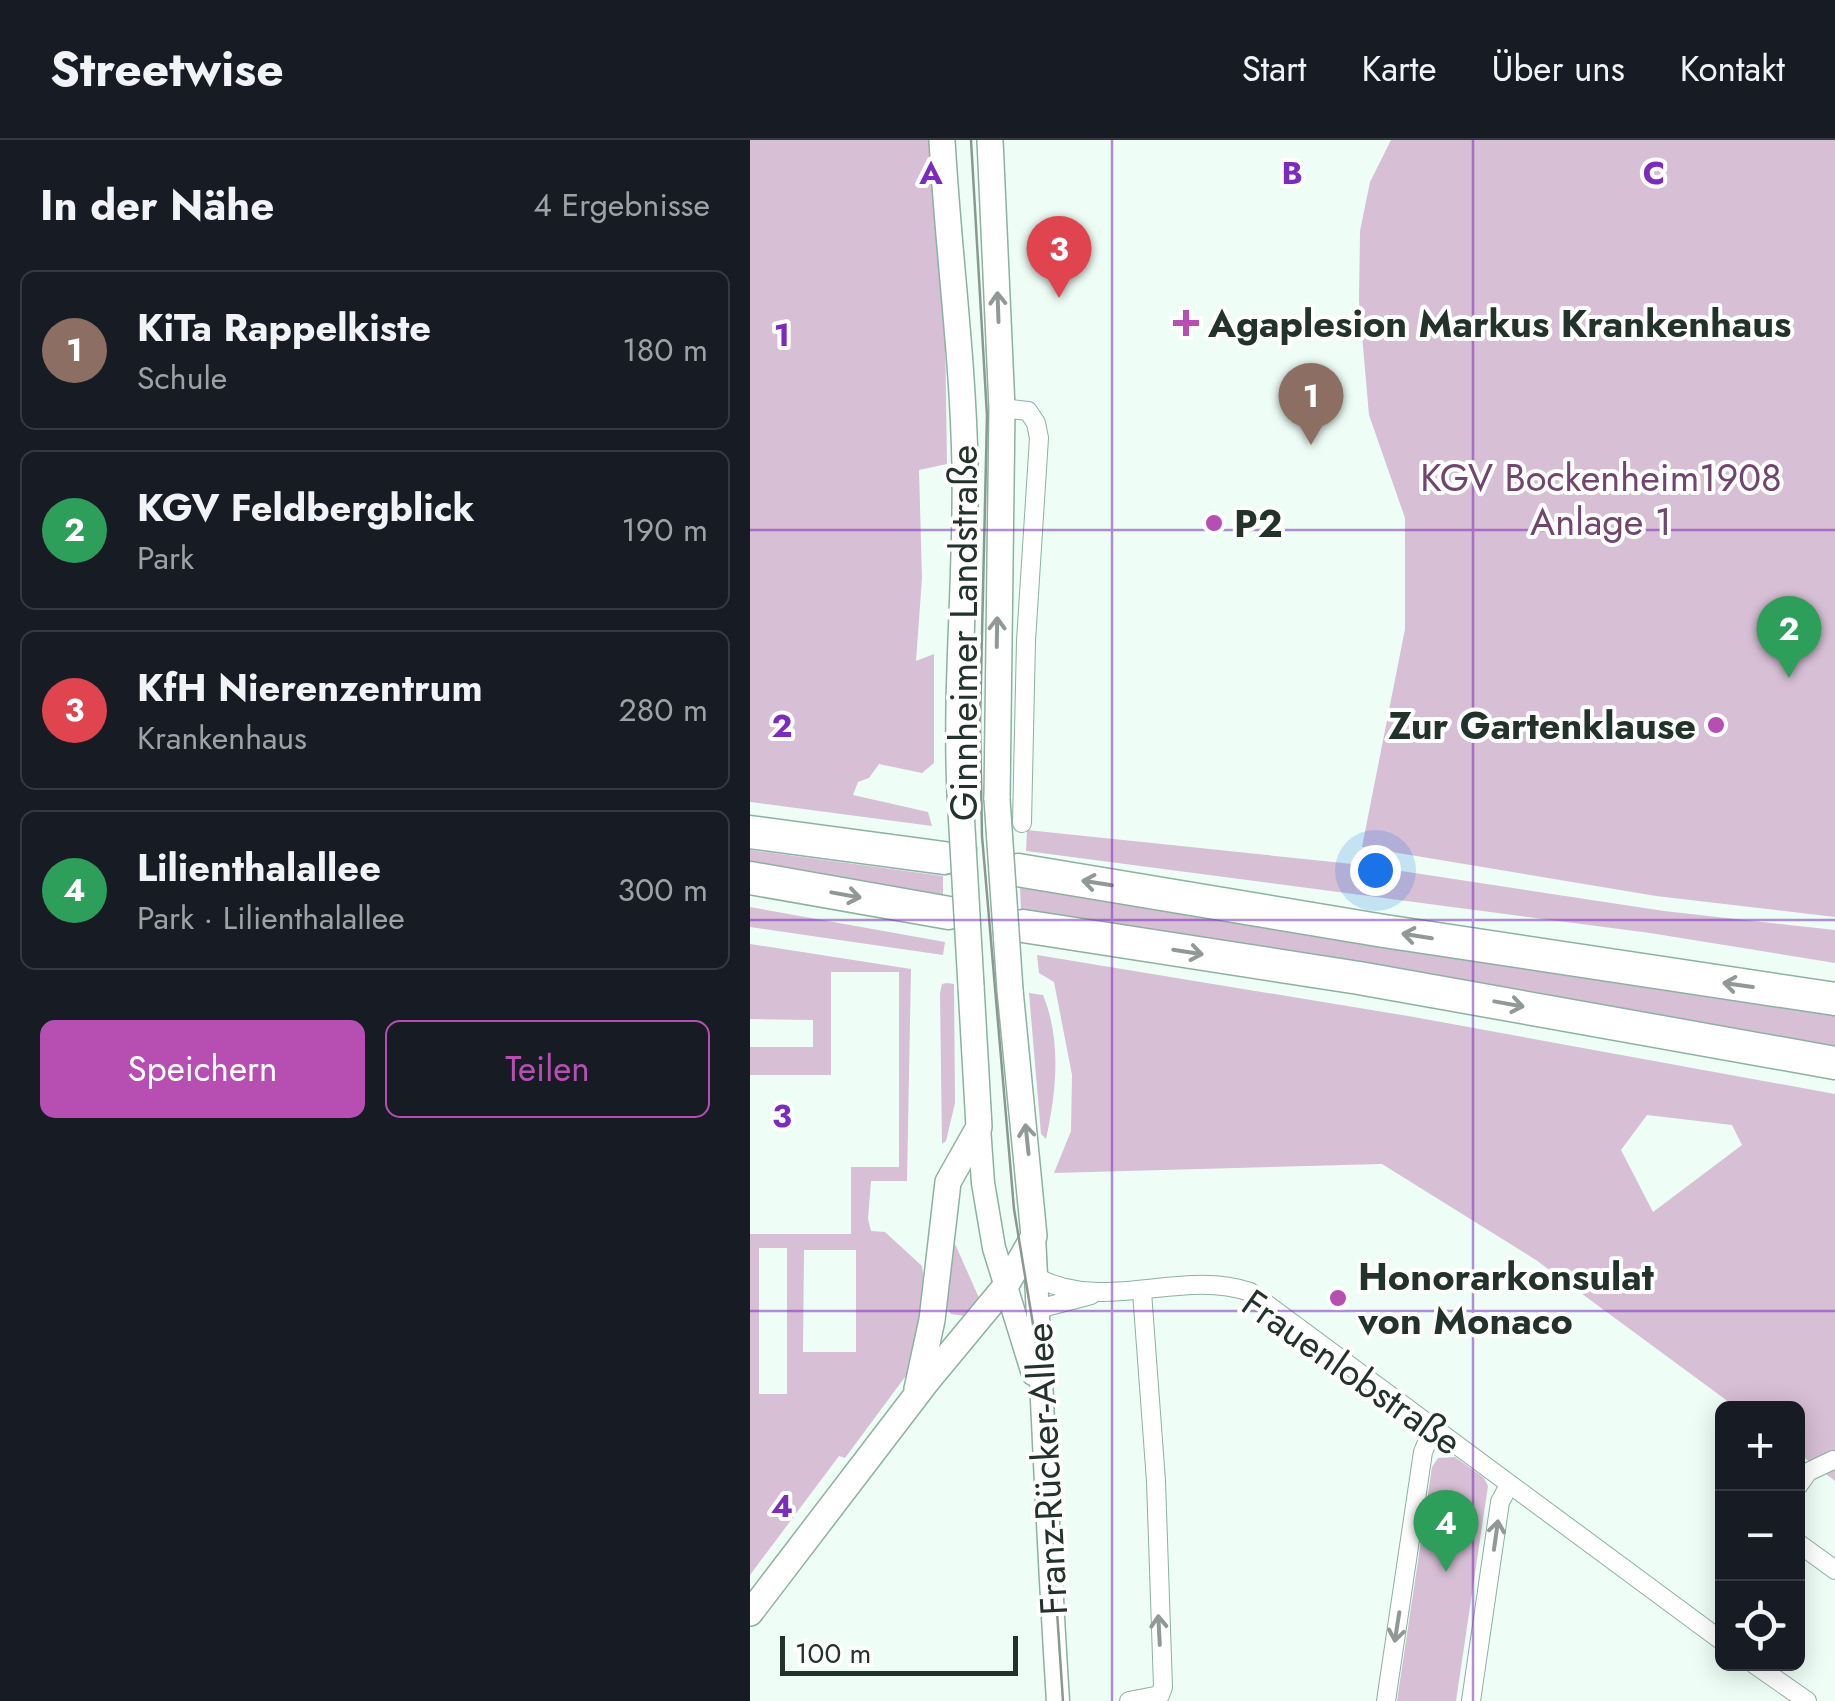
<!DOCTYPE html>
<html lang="de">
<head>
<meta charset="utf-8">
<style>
	:root { --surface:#171b24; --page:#20242c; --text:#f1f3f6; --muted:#9ea1a6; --line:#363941; --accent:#b74fb3 }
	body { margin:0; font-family:Jost,sans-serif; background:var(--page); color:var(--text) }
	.controls { position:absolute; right:30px; bottom:30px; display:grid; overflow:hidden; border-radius:15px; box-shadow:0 5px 25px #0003 }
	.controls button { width:90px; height:90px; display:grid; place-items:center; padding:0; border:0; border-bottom:2px solid var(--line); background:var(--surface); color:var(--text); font:50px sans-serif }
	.scale { position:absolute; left:30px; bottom:25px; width:238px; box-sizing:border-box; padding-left:10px; border:5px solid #23332c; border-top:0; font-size:28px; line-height:35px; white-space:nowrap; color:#23332c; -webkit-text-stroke:8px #fff; paint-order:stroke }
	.you { position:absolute; left:625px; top:730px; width:35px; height:35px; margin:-25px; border:8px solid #fff; border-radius:50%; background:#1a73e8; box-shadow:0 0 0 15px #1a73e833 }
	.badge { display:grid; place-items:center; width:65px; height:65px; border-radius:50%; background:var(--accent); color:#fff; font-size:32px; font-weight:700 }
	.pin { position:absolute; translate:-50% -82px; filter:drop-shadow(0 2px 5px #0008) }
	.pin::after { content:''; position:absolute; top:52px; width:35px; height:30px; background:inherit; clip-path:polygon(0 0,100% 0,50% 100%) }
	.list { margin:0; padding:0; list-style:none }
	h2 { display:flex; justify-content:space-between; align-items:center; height:130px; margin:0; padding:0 40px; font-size:42px }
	h2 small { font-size:32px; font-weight:400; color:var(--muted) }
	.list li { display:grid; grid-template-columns:65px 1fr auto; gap:30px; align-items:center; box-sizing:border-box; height:160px; margin:0 20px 20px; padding:0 20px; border:2px solid var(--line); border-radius:15px }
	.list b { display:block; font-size:38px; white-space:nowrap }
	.list p { margin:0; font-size:32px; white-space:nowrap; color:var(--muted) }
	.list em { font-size:32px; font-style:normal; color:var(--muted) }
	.actions { display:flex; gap:20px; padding:30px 40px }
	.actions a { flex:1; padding:22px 0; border:2px solid var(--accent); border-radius:15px; text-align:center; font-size:35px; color:var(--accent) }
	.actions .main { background:var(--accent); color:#fff }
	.icon { flex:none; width:55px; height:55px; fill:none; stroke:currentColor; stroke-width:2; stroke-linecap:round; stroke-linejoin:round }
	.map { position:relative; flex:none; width:1085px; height:1561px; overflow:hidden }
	header { display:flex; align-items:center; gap:60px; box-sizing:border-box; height:140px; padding:0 50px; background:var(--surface); border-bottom:2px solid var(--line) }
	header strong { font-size:48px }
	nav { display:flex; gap:55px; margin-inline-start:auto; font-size:35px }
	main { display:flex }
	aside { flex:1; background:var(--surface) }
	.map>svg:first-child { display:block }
</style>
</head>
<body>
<header>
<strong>Streetwise</strong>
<nav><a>Start</a><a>Karte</a><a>Über uns</a><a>Kontakt</a></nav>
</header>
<main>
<aside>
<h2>In der Nähe<small>4 Ergebnisse</small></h2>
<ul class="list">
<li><span class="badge" style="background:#8d6e63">1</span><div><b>KiTa Rappelkiste</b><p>Schule</p></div><em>180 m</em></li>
<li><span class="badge" style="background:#2e9e5b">2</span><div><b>KGV Feldbergblick</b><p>Park</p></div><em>190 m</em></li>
<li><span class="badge" style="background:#e0444e">3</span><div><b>KfH Nierenzentrum</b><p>Krankenhaus</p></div><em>280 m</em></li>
<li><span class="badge" style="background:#2e9e5b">4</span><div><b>Lilienthalallee</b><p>Park · Lilienthalallee</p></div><em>300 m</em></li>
</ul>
<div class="actions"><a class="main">Speichern</a><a>Teilen</a></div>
</aside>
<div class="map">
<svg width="1085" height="1561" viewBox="0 0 1085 1561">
	<rect width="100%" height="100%" fill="#eefef6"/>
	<g fill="#d7bfd5" fill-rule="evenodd">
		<polygon points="0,0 179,0 195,190 197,324 169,330 172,438 166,521 184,514 184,623 172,633 129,624 119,638 108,642 103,655 178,672 182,686 0,662"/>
		<polygon points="641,0 1085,0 1085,777 906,756 612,707 655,489 655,378 619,275 609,161 610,91 620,42"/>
		<polygon points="277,690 612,725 914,771 1085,790 1085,823 900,793 276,711"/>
		<polygon points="0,710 193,736 193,756 0,721"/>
		<polygon points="270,747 1085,873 1085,908 271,771"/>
		<polygon points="0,767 195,802 193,815 0,787"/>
		<path d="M0,804l161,25 -4,212h-36l-3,38 3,12 14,1 37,34 4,28 -18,79 -63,85 -6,-2 -89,119v-341h101v-67h48v-195h-68v103h-81v-28h63v-27l-63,-1zM9,1108h28v146h-28zM54,1110h52v102h-53z"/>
		<path d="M287,815l371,61 427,78v387l-37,-28v-45h-61l-201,-148 -154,-96 -328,9 17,-42 1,-56 -18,-93 -15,-9zM897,975l85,10 10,20 -89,67 -32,-62z"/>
		<polygon points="197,843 204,844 205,963 196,1001 192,1004 190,853 192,844"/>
		<path d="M279,853l14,2c19,46 13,98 3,144l-5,-5z"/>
		<polygon points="196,1093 206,1106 229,1158 215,1176 201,1174 196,1167"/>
		<polygon points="705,1317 734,1338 738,1346 706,1561 647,1561 682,1327 688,1318"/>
	</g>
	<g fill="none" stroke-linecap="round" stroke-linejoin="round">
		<polyline stroke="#c5d5ce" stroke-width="32" stroke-dasharray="32 16" stroke-linecap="butt" points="194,718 268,730"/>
		<defs>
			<g id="minor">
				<polyline points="252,268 278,271 286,283 289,298 276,501 272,683"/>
				<path d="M286,1137c69,37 146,-9 214,15l472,349"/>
				<polyline points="288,1169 341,1155"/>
				<polyline points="1048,1346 1058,1332 1083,1320"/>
				<polyline points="1048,1403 1085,1430"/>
				<polyline points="1004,1524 1057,1561"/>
				<polyline points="379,1561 410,1555 413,1547 406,1341 392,1152"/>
				<polyline points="636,1561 673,1312 683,1288"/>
				<polyline points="721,1561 750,1362 759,1345"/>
			</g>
			<g id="tertiary">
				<polyline points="229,987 233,1043 244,1108 283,1234"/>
				<path d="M284,1096c8,155 14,310 24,465"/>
			</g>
			<g id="secondary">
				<path d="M192,0c6,109 21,217 23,326 2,109 -10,218 -5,327"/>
				<polyline points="240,0 252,268 247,659"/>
				<polyline points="167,1249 182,1180 198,1042 229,987 221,846"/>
				<polyline points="0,1473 178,1240 255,1147 284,1096 260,850"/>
			</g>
			<g id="motorway">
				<polyline points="0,692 194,718"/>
				<polyline points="268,730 634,791 1085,859"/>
				<polyline points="0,738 199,773"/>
				<polyline points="273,786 609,838 1085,923"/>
			</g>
		</defs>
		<use href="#minor" stroke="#8cb1a0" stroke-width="20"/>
		<use href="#tertiary" stroke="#8cb1a0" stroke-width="25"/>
		<use href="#secondary" stroke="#8cb1a0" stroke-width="28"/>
		<use href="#motorway" stroke="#8cb1a0" stroke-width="35"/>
		<use href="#minor" stroke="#fff" stroke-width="18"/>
		<use href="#tertiary" stroke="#fff" stroke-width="22"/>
		<use href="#secondary" stroke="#fff" stroke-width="25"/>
		<use href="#motorway" stroke="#fff" stroke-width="32"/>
		<polyline stroke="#899991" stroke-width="2.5" points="221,0 237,276 230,583 232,696 264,1069 291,1233 313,1561"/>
		<defs>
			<g id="secondary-bridge">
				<polyline points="210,653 221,846"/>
				<polyline points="247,659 260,850"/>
			</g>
		</defs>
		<use href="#secondary-bridge" stroke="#8cb1a0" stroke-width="28" stroke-linecap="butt"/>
		<use href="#secondary-bridge" stroke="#fff" stroke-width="25"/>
	</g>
	<defs><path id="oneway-shaft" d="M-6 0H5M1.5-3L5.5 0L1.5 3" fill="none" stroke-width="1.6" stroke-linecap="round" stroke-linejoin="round" transform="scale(2.5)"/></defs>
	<g stroke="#919996">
		<use href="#oneway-shaft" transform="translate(248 167) rotate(-92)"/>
		<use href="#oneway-shaft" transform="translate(247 492) rotate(-89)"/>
		<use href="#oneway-shaft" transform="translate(347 743) rotate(-171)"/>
		<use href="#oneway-shaft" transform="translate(96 755) rotate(10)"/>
		<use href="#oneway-shaft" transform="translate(667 796) rotate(-171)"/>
		<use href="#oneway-shaft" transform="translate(438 812) rotate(9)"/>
		<use href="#oneway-shaft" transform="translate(988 845) rotate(-172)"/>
		<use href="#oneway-shaft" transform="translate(759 864) rotate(10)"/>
		<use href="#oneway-shaft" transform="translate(277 999) rotate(-96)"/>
		<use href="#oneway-shaft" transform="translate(746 1395) rotate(-82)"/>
		<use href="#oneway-shaft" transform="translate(647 1487) rotate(99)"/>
		<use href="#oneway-shaft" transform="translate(409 1490) rotate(-93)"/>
	</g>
	<path fill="none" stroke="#7b2cbf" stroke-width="2.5" stroke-opacity="0.55" d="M362,0v1561M723,0v1561M0,390h1085M0,780h1085M0,1171h1085"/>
	<g fill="#b74fb3" stroke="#fff" stroke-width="4">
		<path d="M431 168h10v10h10v10h-10v10h-10v-10h-10v-10h10z"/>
		<circle cx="464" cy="383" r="10"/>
		<circle cx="966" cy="585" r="10"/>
		<circle cx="588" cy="1158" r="10"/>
	</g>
	<g text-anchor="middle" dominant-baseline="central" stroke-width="8" stroke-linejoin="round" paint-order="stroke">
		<g font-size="38" font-weight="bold" fill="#23332c" stroke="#fff" text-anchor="start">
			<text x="458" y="183">Agaplesion Markus Krankenhaus</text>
			<text x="484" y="383">P2</text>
			<text x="946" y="585" text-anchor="end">Zur Gartenklause</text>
			<text x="608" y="1136">Honorarkonsulat<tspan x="608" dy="44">von Monaco</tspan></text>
		</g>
		<g font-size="38" fill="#72456f" stroke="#fff">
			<text x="851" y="337">KGV Bockenheim1908<tspan x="851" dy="44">Anlage 1</tspan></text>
		</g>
		<g font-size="38" fill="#23332c" stroke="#fff">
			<text transform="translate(213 493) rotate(-90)">Ginnheimer Landstraße</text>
			<text transform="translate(602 1232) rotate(35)">Frauenlobstraße</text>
			<text transform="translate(296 1329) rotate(-93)">Franz-Rücker-Allee</text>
		</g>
	</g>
	<g font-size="32" text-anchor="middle" font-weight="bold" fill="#7b2cbf" stroke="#fff" stroke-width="8" stroke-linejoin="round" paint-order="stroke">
		<text x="181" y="44">A</text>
		<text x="542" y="44">B</text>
		<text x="904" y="44">C</text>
		<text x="32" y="206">1</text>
		<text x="32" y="597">2</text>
		<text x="32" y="987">3</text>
		<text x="32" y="1377">4</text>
	</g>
</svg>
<div class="controls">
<button>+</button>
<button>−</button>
<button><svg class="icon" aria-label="locate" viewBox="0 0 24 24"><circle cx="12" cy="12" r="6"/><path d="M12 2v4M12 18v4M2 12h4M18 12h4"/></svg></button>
</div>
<div class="scale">100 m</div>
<div class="you"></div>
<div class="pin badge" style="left:561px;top:305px;background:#8d6e63">1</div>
<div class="pin badge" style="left:1039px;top:538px;background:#2e9e5b">2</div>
<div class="pin badge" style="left:309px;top:158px;background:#e0444e">3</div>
<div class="pin badge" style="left:696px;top:1432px;background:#2e9e5b">4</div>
</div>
</main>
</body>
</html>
